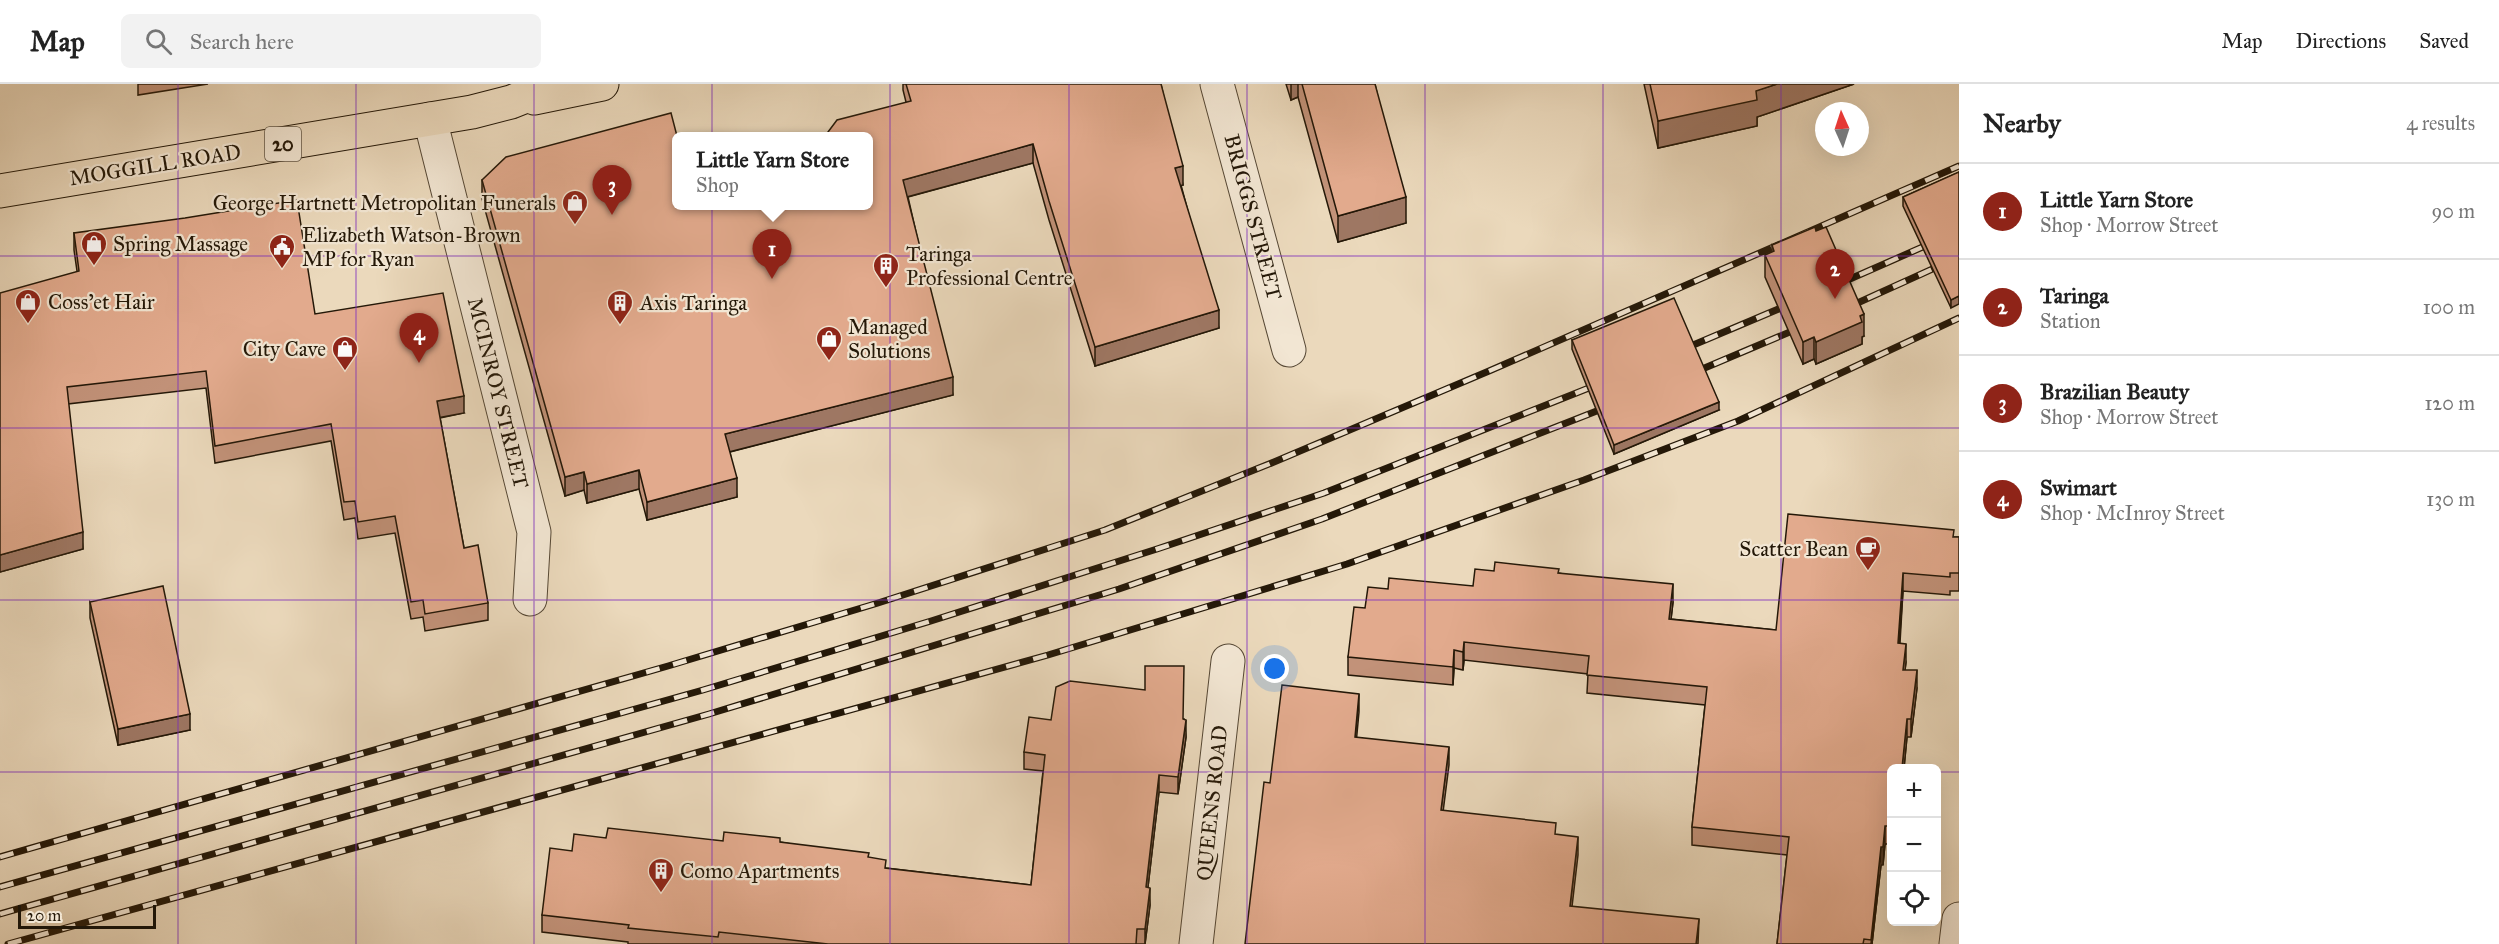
<!DOCTYPE html>
<html lang="en">
<head>
<meta charset="utf-8">
<style>
	:root { --surface:#fff; --page:#f2f2f2; --text:#222; --muted:#767676; --line:#e0e0e0; --accent:#8f2418 }
	body { margin:0; font-family:"IM FELL Great Primer",serif; background:var(--page); color:var(--text) }
	.controls { position:absolute; right:18px; bottom:18px; display:grid; overflow:hidden; border-radius:9px; box-shadow:0 6px 24px #0002 }
	.controls button { width:54px; height:54px; display:grid; place-items:center; padding:0; border:0; border-bottom:2px solid var(--line); background:var(--surface); color:var(--text); font:30px sans-serif }
	.compass { position:absolute; left:1815px; top:18px; width:54px; height:54px; border-radius:50%; background:var(--surface); box-shadow:0 6px 24px #0002; rotate:357deg }
	.scale { position:absolute; left:18px; bottom:15px; width:138px; box-sizing:border-box; padding-left:6px; border:3px solid #241808; border-top:0; font-size:16px; line-height:21px; white-space:nowrap; color:#241808; -webkit-text-stroke:4px #f2e6d3; paint-order:stroke }
	.you { position:absolute; left:1275px; top:585px; width:21px; height:21px; margin:-15px; border:4px solid #fff; border-radius:50%; background:#1a73e8; box-shadow:0 0 0 9px #1a73e833 }
	.badge { display:grid; place-items:center; width:39px; height:39px; border-radius:50%; background:var(--accent); color:#fff; font-size:20px; font-weight:700 }
	.pin { position:absolute; translate:-50% -50px; filter:drop-shadow(0 2px 3px #0008) }
	.pin::after { content:''; position:absolute; top:32px; width:21px; height:18px; background:inherit; clip-path:polygon(0 0,100% 0,50% 100%) }
	.popup { position:absolute; left:672px; top:48px; width:201px; height:78px; box-sizing:border-box; display:grid; place-content:center; border-radius:9px; background:var(--surface); filter:drop-shadow(0 2px 4px #0005); font-size:20px; white-space:nowrap; color:var(--muted) }
	.popup b { font-size:22px; color:var(--text) }
	.popup::after { content:''; position:absolute; left:50%; top:100%; margin-left:-12px; border:12px solid transparent; border-top-color:var(--surface) }
	.list { margin:0; padding:0; list-style:none }
	h2 { display:flex; justify-content:space-between; align-items:center; height:78px; margin:0; padding:0 24px; font-size:26px }
	h2 small { font-size:20px; font-weight:400; color:var(--muted) }
	.list li { display:grid; grid-template-columns:39px 1fr auto; gap:18px; align-items:center; box-sizing:border-box; height:96px; padding:0 24px; border-top:2px solid var(--line) }
	.list b { display:block; font-size:22px; white-space:nowrap }
	.list p { margin:0; font-size:20px; white-space:nowrap; color:var(--muted) }
	.list em { font-size:20px; font-style:normal; color:var(--muted) }
	.icon { flex:none; width:33px; height:33px; fill:none; stroke:currentColor; stroke-width:2; stroke-linecap:round; stroke-linejoin:round }
	.map { position:relative; flex:none; width:1959px; height:860px; overflow:hidden }
	header { display:flex; align-items:center; gap:36px; box-sizing:border-box; height:84px; padding:0 30px; background:var(--surface); border-bottom:2px solid var(--line) }
	header strong { font-size:28px }
	nav { display:flex; gap:33px; margin-inline-start:auto; font-size:21px }
	.search { width:420px; height:54px; background:var(--page); display:flex; align-items:center; gap:15px; box-sizing:border-box; padding:0 21px; border-radius:9px; color:var(--muted); font-size:22px }
	main { display:flex }
	aside { flex:1; background:var(--surface) }
	.map>svg:first-child { display:block }
</style>
</head>
<body>
<header>
<strong>Map</strong>
<div class="search"><svg class="icon" aria-label="search" viewBox="0 0 24 24"><circle cx="10" cy="10" r="6"/><path d="M15 15l6 6"/></svg>Search here</div>
<nav><a>Map</a><a>Directions</a><a>Saved</a></nav>
</header>
<main>
<div class="map">
<svg width="1959" height="860" viewBox="0 0 1959 860">
	<rect width="100%" height="100%" fill="#ebd9bc"/>
	<filter id="stains"><feTurbulence type="fractalNoise" baseFrequency=".00333" numOctaves="4"/><feColorMatrix values="0 0 0 0 .2 0 0 0 0 .09 0 0 0 0 .02 0 0 0 .5 -.17"/></filter>
	<radialGradient id="worn" r=".72"><stop offset=".6" stop-color="#630" stop-opacity="0"/><stop offset="1" stop-color="#630" stop-opacity=".3"/></radialGradient>
	<g fill="none" stroke-linecap="round" stroke-linejoin="round">
		<defs>
			<g id="minor">
				<polyline points="1217,0 1289,266"/>
				<polyline points="430,35 534,448 530,515"/>
				<polyline points="1196,860 1228,577"/>
				<polyline points="1956,860 1959,835"/>
			</g>
			<g id="highway">
				<polyline points="534,14 602,0"/>
				<polyline points="0,107 472,28 511,18 556,0"/>
			</g>
		</defs>
		<use href="#minor" stroke="#564835" stroke-width="35"/>
		<use href="#highway" stroke="#241808" stroke-width="35"/>
		<use href="#minor" stroke="#f2e6d3" stroke-width="33"/>
		<use href="#highway" stroke="#ebd9bc" stroke-width="33"/>
		<defs>
			<g id="rail">
				<polyline points="1834,202 1959,147"/>
				<polyline points="1842,226 1959,173"/>
				<polyline points="1679,267 1795,218"/>
				<polyline points="1688,291 1804,242"/>
				<polyline points="0,773 668,582 878,519 1105,446 1274,378 1489,287 1959,82"/>
				<polyline points="0,803 703,606 931,537 1157,465 1324,409 1604,298"/>
				<polyline points="0,830 709,630 1119,505 1322,435 1612,321"/>
				<polyline points="8,860 1048,571 1347,480 1584,396 1738,337 1959,234"/>
			</g>
		</defs>
		<use href="#rail" stroke="#241808" stroke-width="7"/>
		<use href="#rail" stroke="#f2e6d3" stroke-width="4.5" stroke-dasharray="14" stroke-linecap="butt"/>
	</g>
	<g fill="#c29279" stroke="#241808" stroke-width="1.5">
		<polygon points="138,0 208,0 138,11"/>
		<polygon points="903,0 1161,0 1183,101 1181,101 1219,244 1095,282 1049,136 1033,79 908,113 953,311 730,368 737,413 647,436 639,405 587,419 584,406 565,412 482,115 482,96 676,122 868,122 906,18 903,6"/>
		<polygon points="1286,0 1375,0 1406,139 1338,158 1298,13 1291,16"/>
		<polygon points="1644,0 1854,0 1757,33 1757,42 1658,64"/>
		<polygon points="1959,88 1951,224 1903,122 1903,113"/>
		<polygon points="74,149 315,230 464,329 440,334 464,464 488,519 488,536 425,547 423,533 411,535 395,449 358,455 355,434 344,436 331,357 215,379 206,304 68,320 83,465 0,488 77,187 74,166"/>
		<polygon points="1772,161 1864,252 1862,253 1862,260 1816,280 1814,275 1803,280 1765,193 1765,171 1772,168"/>
		<polygon points="1572,256 1719,326 1614,370 1572,265"/>
		<polygon points="1954,453 1959,453 1959,507 1950,507 1950,511 1903,507 1900,559 1906,578 1905,586 1917,604 1911,653 1907,653 1904,684 1892,684 1892,760 1885,760 1883,781 1881,781 1872,860 1777,860 1787,771 1692,761 1692,743 1705,621 1587,609 1588,590 1464,576 1463,586 1454,584 1453,601 1348,591 1348,573 1365,524 1388,505 1473,502 1494,487 1559,489 1673,518 1671,535 1776,546"/>
		<polygon points="90,518 190,646 118,661 90,534"/>
		<polygon points="1184,635 1186,653 1178,710 1159,708 1148,803 1150,821 1145,860 628,860 628,858 542,848 542,831 572,767 606,754 780,758 869,774 886,784 1031,801 1043,687 1024,685 1024,668 1051,636"/>
	</g>
	<g fill="#9e7763" stroke="#241808" stroke-width="1.5">
		<polygon points="1291,0 1298,0 1298,13 1291,16"/>
		<polygon points="1777,0 1854,0 1757,33 1757,42 1658,64 1658,37"/>
		<polygon points="1033,60 1033,79 903,114 903,96"/>
		<polygon points="1183,82 1183,101 1175,103 1175,84"/>
		<polygon points="1406,113 1406,139 1338,158 1338,132"/>
		<polygon points="1959,212 1959,220 1951,224 1951,216"/>
		<polygon points="1219,226 1219,244 1095,282 1095,263"/>
		<polygon points="1864,230 1864,252 1862,253 1862,260 1816,280 1816,258 1860,232"/>
		<polygon points="1814,253 1814,275 1803,280 1803,258"/>
		<polygon points="953,293 953,311 725,369 725,350"/>
		<polygon points="464,312 464,329 437,334 437,317"/>
		<polygon points="1719,318 1719,326 1614,370 1614,361"/>
		<polygon points="639,386 639,405 587,419 587,400"/>
		<polygon points="584,388 584,406 565,412 565,393"/>
		<polygon points="737,394 737,413 647,436 647,418"/>
		<polygon points="83,448 83,465 0,488 0,471"/>
		<polygon points="1903,489 1903,507 1898,577 1898,559"/>
		<polygon points="1673,500 1673,518 1669,553 1669,535"/>
		<polygon points="1464,558 1464,576 1463,586 1463,568"/>
		<polygon points="1906,560 1906,578 1903,604 1903,586"/>
		<polygon points="1454,566 1454,584 1453,601 1453,583"/>
		<polygon points="1917,586 1917,604 1911,653 1911,635"/>
		<polygon points="1359,610 1359,628 1355,671 1355,653"/>
		<polygon points="190,630 190,646 118,661 118,645"/>
		<polygon points="1907,635 1907,653 1904,684 1902,684"/>
		<polygon points="1186,636 1186,653 1178,710 1178,693"/>
		<polygon points="1449,663 1449,681 1441,744 1441,726"/>
		<polygon points="1159,691 1159,708 1146,820 1146,803"/>
		<polygon points="1885,742 1885,760 1883,781 1883,763"/>
		<polygon points="1578,753 1578,771 1570,840 1570,822"/>
		<polygon points="1881,763 1881,781 1872,860 1871,860"/>
		<polygon points="1150,804 1150,821 1145,860 1145,845"/>
		<polygon points="1699,835 1698,860 1696,860"/>
	</g>
	<g fill="#e2aa8d" stroke="#241808" stroke-width="1.5">
		<polygon points="906,0 1161,0 1183,82 1175,84 1219,226 1095,263 1049,117 1033,60 903,96 953,293 725,350 737,394 647,418 639,386 587,400 584,388 565,393 482,96 506,73 671,29 677,52 676,52 676,122 868,122 868,52 825,52 837,36 911,17"/>
		<polygon points="1302,0 1375,0 1406,113 1338,132"/>
		<polygon points="1650,0 1777,0 1756,7 1757,16 1658,37"/>
		<polygon points="1959,88 1959,212 1951,216 1903,113"/>
		<polygon points="297,116 315,230 443,209 464,312 437,317 464,464 478,461 488,519 425,530 423,516 411,518 395,432 358,438 355,417 344,418 331,340 215,362 206,287 67,303 83,448 0,471 0,209 79,187 74,149 185,134"/>
		<polygon points="1815,143 1816,147 1826,143 1864,230 1860,232 1862,238 1816,258 1814,253 1803,258 1765,171 1774,167 1772,161"/>
		<polygon points="1674,214 1719,318 1614,361 1572,256"/>
		<polygon points="1788,430 1954,446 1953,453 1959,453 1959,489 1950,489 1950,493 1903,489 1898,559 1906,560 1903,586 1917,586 1911,635 1907,635 1902,684 1892,684 1892,742 1885,742 1883,763 1881,763 1871,856 1864,855 1863,860 1777,860 1789,753 1692,743 1707,603 1587,591 1589,572 1464,558 1463,568 1454,566 1453,583 1348,573 1354,523 1365,524 1368,503 1388,505 1389,494 1473,502 1475,485 1494,487 1495,478 1559,485 1558,489 1673,500 1669,535 1776,546"/>
		<polygon points="163,502 190,630 118,645 90,518"/>
		<polygon points="1145,582 1184,582 1183,635 1186,636 1178,693 1159,691 1146,803 1150,804 1145,845 1137,845 1136,860 828,860 719,848 718,853 628,844 629,841 542,831 550,764 572,767 574,750 606,754 608,744 723,757 724,748 780,754 780,758 869,769 868,773 886,776 885,784 1031,801 1045,671 1024,668 1029,633 1051,636 1056,603 1070,597 1145,606"/>
		<polygon points="1282,601 1359,610 1355,653 1449,663 1441,726 1556,739 1555,750 1578,753 1570,822 1699,835 1696,860 1245,860 1264,698 1270,699"/>
	</g>
	<path fill="none" stroke="#7b2cbf" stroke-width="1.5" stroke-opacity="0.55" d="M178,0v860M356,0v860M534,0v860M712,0v860M890,0v860M1069,0v860M1247,0v860M1425,0v860M1603,0v860M1781,0v860M0,172h1959M0,344h1959M0,516h1959M0,688h1892M1936,688h23"/>
	<defs>
		<symbol id="shop-pin" viewBox="-11 -11 22 30"><path d="M0 17L-7.5 6A9.5 9.5 0 1 1 7.5 6Z" fill="#8f2418" stroke="#f2e6d3"/><path d="M-5-2.5h2.3a2.7 3.5 0 0 1 5.4 0H5L5.5 6h-11ZM-1.5-2.5h3a1.5 2.3 0 0 0-3 0Z" fill="#fff"/></symbol>
		<symbol id="civic-pin" viewBox="-11 -11 22 30"><path d="M0 17L-7.5 6A9.5 9.5 0 1 1 7.5 6Z" fill="#8f2418" stroke="#f2e6d3"/><path d="M-.6-6.5H3V-4.5H.6V-3L4-1V1h2V6H-6V1h2V-1L-.6-3ZM-1.2 2.5V6h2.4V2.5Z" fill="#fff"/></symbol>
		<symbol id="building-pin" viewBox="-11 -11 22 30"><path d="M0 17L-7.5 6A9.5 9.5 0 1 1 7.5 6Z" fill="#8f2418" stroke="#f2e6d3"/><path d="M-4-6H4V6H1V3H-1V6H-4ZM-2.5-4.3h1.7v1.8h-1.7ZM.8-4.3h1.7v1.8H.8ZM-2.5-1h1.7V.8h-1.7ZM.8-1h1.7V.8H.8Z" fill="#fff"/></symbol>
		<symbol id="cafe-pin" viewBox="-11 -11 22 30"><path d="M0 17L-7.5 6A9.5 9.5 0 1 1 7.5 6Z" fill="#8f2418" stroke="#f2e6d3"/><path d="M-5.5-4.5H6V0H3Q3 3.5 0 3.5H-2.5Q-5.5 3.5-5.5 0ZM3-3.2v2h1.7v-2ZM-6 4.5H4V6H-6Z" fill="#fff"/></symbol>
	</defs>
	<g fill-rule="evenodd">
		<use href="#shop-pin" x="560" y="104" width="30" height="40"/>
		<use href="#shop-pin" x="79" y="145" width="30" height="40"/>
		<use href="#civic-pin" x="267" y="148" width="30" height="40"/>
		<use href="#building-pin" x="871" y="167" width="30" height="40"/>
		<use href="#shop-pin" x="13" y="203" width="30" height="40"/>
		<use href="#building-pin" x="605" y="204" width="30" height="40"/>
		<use href="#shop-pin" x="814" y="240" width="30" height="40"/>
		<use href="#shop-pin" x="330" y="250" width="30" height="40"/>
		<use href="#cafe-pin" x="1853" y="450" width="30" height="40"/>
		<use href="#building-pin" x="646" y="772" width="30" height="40"/>
	</g>
	<g text-anchor="middle" dominant-baseline="central" stroke-width="4.5" stroke-linejoin="round" paint-order="stroke">
		<rect fill="#f2e6d3" stroke="#625645" stroke-width="1.5" x="265" y="43" width="36" height="34" rx="4.5"/>
		<g font-size="20" font-weight="bold" fill="#241808">
			<text x="283" y="60">20</text>
		</g>
		<g font-size="21" fill="#241808" stroke="#f2e6d3">
			<text transform="translate(155 81) rotate(-9)">MOGGILL ROAD</text>
			<text transform="translate(1253 133) rotate(75)">BRIGGS STREET</text>
			<text transform="translate(498 309) rotate(76)">MCINROY STREET</text>
			<text transform="translate(1212 719) rotate(-84)">QUEENS ROAD</text>
		</g>
		<g font-size="21" fill="#241808" stroke="#f2e6d3" text-anchor="start">
			<text x="556" y="119" text-anchor="end">George Hartnett Metropolitan Funerals</text>
			<text x="302" y="151">Elizabeth Watson-Brown<tspan x="302" dy="24">MP for Ryan</tspan></text>
			<text x="113" y="160">Spring Massage</text>
			<text x="906" y="170">Taringa<tspan x="906" dy="24">Professional Centre</tspan></text>
			<text x="48" y="218">Coss'et Hair</text>
			<text x="640" y="219">Axis Taringa</text>
			<text x="848" y="243">Managed<tspan x="848" dy="24">Solutions</tspan></text>
			<text x="326" y="265" text-anchor="end">City Cave</text>
			<text x="1848" y="465" text-anchor="end">Scatter Bean</text>
			<text x="680" y="787">Como Apartments</text>
		</g>
	</g>
	<rect width="100%" height="100%" filter="url(#stains)"/>
	<rect width="100%" height="100%" fill="url(#worn)"/>
</svg>
<div class="controls">
<button>+</button>
<button>−</button>
<button><svg class="icon" aria-label="locate" viewBox="0 0 24 24"><circle cx="12" cy="12" r="6"/><path d="M12 2v4M12 18v4M2 12h4M18 12h4"/></svg></button>
</div>
<svg class="compass" viewBox="-18 -18 36 36"><path d="M0-13l5 13h-10z" fill="#e53935"/><path d="M0 13l5-13h-10z" fill="#767676"/></svg>
<div class="scale">20 m</div>
<div class="you"></div>
<div class="pin badge" style="left:772px;top:195px">1</div>
<div class="popup"><b>Little Yarn Store</b>Shop</div>
<div class="pin badge" style="left:1835px;top:215px">2</div>
<div class="pin badge" style="left:612px;top:131px">3</div>
<div class="pin badge" style="left:419px;top:279px">4</div>
</div>
<aside>
<h2>Nearby<small>4 results</small></h2>
<ul class="list">
<li><span class="badge">1</span><div><b>Little Yarn Store</b><p>Shop · Morrow Street</p></div><em>90 m</em></li>
<li><span class="badge">2</span><div><b>Taringa</b><p>Station</p></div><em>100 m</em></li>
<li><span class="badge">3</span><div><b>Brazilian Beauty</b><p>Shop · Morrow Street</p></div><em>120 m</em></li>
<li><span class="badge">4</span><div><b>Swimart</b><p>Shop · McInroy Street</p></div><em>130 m</em></li>
</ul>
</aside>
</main>
</body>
</html>
